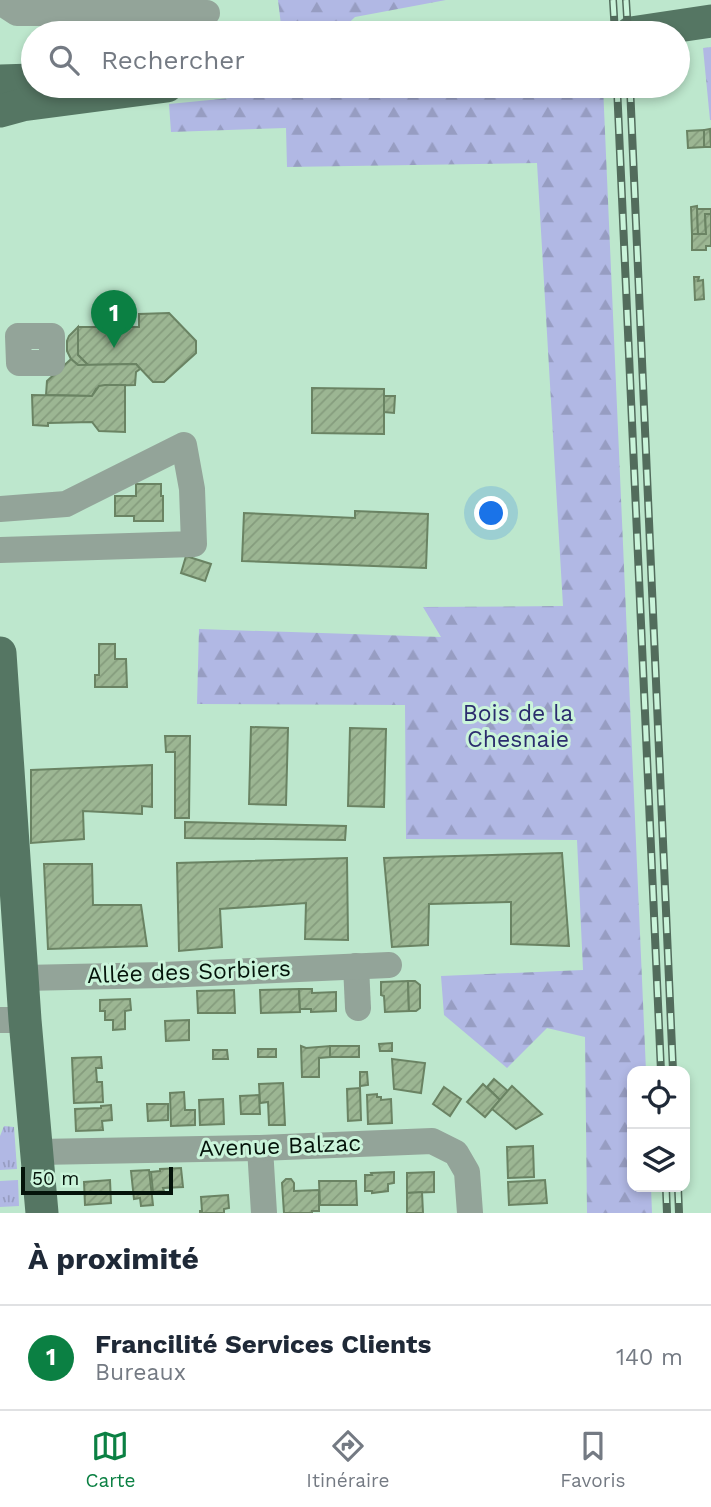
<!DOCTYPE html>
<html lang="fr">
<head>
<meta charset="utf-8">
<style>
	:root { --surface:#fff; --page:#f2f2f3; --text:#1f2937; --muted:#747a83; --line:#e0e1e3; --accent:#0b8043 }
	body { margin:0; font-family:"Work Sans",sans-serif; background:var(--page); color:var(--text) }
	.controls { position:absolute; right:21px; bottom:21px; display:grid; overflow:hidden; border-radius:14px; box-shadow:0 4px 10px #0003 }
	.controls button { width:63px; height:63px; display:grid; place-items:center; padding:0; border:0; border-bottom:2px solid var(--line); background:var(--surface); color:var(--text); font:35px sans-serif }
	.scale { position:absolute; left:21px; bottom:18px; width:152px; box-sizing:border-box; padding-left:7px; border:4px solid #04130a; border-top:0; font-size:19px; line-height:24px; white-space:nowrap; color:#04130a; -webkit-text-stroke:5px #caf4da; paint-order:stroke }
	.you { position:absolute; left:492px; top:514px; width:24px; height:24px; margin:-18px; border:5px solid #fff; border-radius:50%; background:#1a73e8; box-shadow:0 0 0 10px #1a73e833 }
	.badge { display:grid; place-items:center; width:46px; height:46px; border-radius:50%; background:var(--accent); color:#fff; font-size:23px; font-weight:700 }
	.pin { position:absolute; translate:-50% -58px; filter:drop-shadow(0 2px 4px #0008) }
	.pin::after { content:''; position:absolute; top:37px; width:24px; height:21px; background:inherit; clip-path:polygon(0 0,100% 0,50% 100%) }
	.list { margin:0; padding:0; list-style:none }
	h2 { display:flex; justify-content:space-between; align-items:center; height:91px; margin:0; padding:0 28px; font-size:30px }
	h2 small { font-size:23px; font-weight:400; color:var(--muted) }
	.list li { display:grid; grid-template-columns:46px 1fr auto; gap:21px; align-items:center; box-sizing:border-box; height:105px; padding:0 28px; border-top:2px solid var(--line) }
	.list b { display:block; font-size:26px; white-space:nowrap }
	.list p { margin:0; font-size:23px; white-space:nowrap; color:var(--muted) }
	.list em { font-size:23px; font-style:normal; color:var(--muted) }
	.icon { flex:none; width:38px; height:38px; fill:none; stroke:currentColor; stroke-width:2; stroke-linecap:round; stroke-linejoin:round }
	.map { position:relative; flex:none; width:711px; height:1213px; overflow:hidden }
	.search { position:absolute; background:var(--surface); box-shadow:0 4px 10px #0003; left:21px; right:21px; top:21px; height:77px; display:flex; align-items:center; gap:18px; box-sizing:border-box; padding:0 24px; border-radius:38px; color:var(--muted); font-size:26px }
	.sheet { height:196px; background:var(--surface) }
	nav { display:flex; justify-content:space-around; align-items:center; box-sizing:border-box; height:98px; border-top:2px solid var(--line); background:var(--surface); font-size:19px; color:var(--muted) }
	nav a { display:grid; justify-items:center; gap:4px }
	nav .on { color:var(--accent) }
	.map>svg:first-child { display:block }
</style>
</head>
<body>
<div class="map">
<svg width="711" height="1213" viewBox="0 0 711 1213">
	<defs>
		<pattern id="grass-tufts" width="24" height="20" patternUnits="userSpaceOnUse" patternTransform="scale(1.75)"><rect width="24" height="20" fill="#b1b8e4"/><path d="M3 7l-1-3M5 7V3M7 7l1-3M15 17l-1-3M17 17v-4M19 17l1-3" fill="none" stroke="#979dc2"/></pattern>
		<pattern id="forest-firs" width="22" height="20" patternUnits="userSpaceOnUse" patternTransform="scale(1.75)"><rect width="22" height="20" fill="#b1b8e4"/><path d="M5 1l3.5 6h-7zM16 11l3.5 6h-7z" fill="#979dc2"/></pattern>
		<pattern id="building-hatch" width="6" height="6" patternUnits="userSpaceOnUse" patternTransform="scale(1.75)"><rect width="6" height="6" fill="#9cb693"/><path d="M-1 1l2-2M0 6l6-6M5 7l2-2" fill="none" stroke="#859c7d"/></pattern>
	</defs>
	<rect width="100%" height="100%" fill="#bde7cd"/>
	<g fill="url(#grass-tufts)">
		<polygon points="4,1126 14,1127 17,1169 0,1170 0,1136"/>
		<polygon points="18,1180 19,1206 0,1207 0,1181"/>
	</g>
	<g fill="url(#forest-firs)">
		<polygon points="278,0 446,0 355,17 338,33 282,33"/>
		<polygon points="711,47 711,120 710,120 703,48"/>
		<polygon points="355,86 603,86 646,1071 632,1071 632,1187 651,1187 652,1213 587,1213 585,1037 547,1028 507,1068 444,1015 441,976 583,970 577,840 406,839 405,705 197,704 199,629 441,637 423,607 563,606 537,163 287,167 286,128 171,132 169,104"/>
	</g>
	<g fill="url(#building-hatch)" stroke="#6a8363" stroke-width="2">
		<polygon points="710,129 711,147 704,147 704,130"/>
		<polygon points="704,130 704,147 688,148 687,131"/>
		<polygon points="697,206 698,234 692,234 691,207"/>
		<polygon points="697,209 711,209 711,214 705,214 706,234 698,234"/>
		<polygon points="705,214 711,214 711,246 706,246 706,250 692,250 692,234 706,234"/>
		<polygon points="694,277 699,277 698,281 703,280 704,299 695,300"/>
		<polygon points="169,313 196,341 196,353 164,382 153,382 136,364 88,365 78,355 78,327 139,327 139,314"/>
		<polygon points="78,327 78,355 88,365 78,365 71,359 67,351 67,341 69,336"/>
		<polygon points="71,359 78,365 136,364 140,369 136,372 135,385 101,386 96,389 92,396 46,395 47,381"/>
		<polygon points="105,385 125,385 125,432 99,431 92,422 48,423 48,426 33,425 32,395 92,396 99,386"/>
		<polygon points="312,388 384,389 384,434 312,433"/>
		<polygon points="384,396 395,396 394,413 384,412"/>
		<polygon points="136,484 161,484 161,496 163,496 163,521 134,521 134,516 115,516 115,496 136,496"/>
		<polygon points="355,511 428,514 426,568 242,561 244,513 355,518"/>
		<polygon points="186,556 211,564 205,581 181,573"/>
		<polygon points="99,644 115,644 115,659 126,659 127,687 95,687 95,675 99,675"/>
		<polygon points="251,727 288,728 286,805 249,804"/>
		<polygon points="350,728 386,729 384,807 348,806"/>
		<polygon points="165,736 190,736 189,818 175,818 175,752 166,752"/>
		<polygon points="152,765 152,807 142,806 142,814 83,811 84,839 31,843 31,770"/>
		<polygon points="185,822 346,826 345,840 185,838"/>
		<polygon points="562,853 569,946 511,944 511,902 429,904 428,945 392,947 384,858"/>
		<polygon points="347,858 348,940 305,939 306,903 220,909 222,947 179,951 177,863"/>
		<polygon points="44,864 92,864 93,905 141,905 147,946 48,949"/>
		<polygon points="408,981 409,1011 385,1012 384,996 381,995 381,982"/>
		<polygon points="408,981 415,981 420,985 420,1008 416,1011 409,1011"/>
		<polygon points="299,989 300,1012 261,1013 260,990"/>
		<polygon points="299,989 312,989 312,993 336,992 336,1011 311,1012 311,1009 300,1009"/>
		<polygon points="234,990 235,1013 198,1013 197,991"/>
		<polygon points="130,999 131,1010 125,1011 125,1029 113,1030 113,1020 105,1020 105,1011 100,1011 100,1000"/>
		<polygon points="189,1020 189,1040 166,1041 165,1021"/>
		<polygon points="392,1043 392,1051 380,1051 379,1044"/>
		<polygon points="301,1046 306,1048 330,1046 330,1057 319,1058 319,1077 302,1077"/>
		<rect x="330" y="1046" width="29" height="11"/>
		<rect x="258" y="1049" width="18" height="8"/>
		<polygon points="213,1050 227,1050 228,1059 213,1059"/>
		<polygon points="101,1057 102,1068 96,1068 97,1082 102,1082 103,1102 74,1103 72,1058"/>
		<polygon points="392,1059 425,1063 421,1093 394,1089"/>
		<polygon points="360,1072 367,1072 368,1085 360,1086"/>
		<polygon points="494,1079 508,1091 500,1100 487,1087"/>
		<polygon points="283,1083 285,1125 269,1125 268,1102 260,1103 259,1084"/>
		<polygon points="483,1084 500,1100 485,1117 467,1102"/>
		<polygon points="512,1086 542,1114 516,1129 492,1109"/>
		<polygon points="444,1087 461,1099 450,1116 433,1104"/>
		<polygon points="360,1088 361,1120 348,1121 347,1089"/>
		<polygon points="184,1092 185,1110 195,1110 195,1125 171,1126 170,1093"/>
		<polygon points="377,1094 377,1097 381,1097 381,1100 391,1099 392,1123 368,1124 367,1095"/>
		<polygon points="259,1095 260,1114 241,1114 240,1096"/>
		<polygon points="223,1099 224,1124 200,1125 199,1100"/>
		<polygon points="147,1104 168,1104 168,1120 148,1121"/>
		<polygon points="111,1105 112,1120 102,1121 103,1130 76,1131 75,1109 101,1108 101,1106"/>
		<polygon points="533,1146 534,1177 508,1178 507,1147"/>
		<polygon points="181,1168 183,1187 163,1188 164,1191 153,1192 151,1172 160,1171 160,1169"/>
		<polygon points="149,1170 153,1205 141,1206 140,1198 134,1199 131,1171"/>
		<polygon points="394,1172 394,1183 388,1184 388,1191 372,1193 372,1191 365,1191 365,1175 372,1175 371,1173"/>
		<polygon points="434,1172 434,1192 407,1193 407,1173"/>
		<polygon points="286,1179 291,1179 294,1183 294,1191 319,1190 319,1211 312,1211 312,1213 284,1213 282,1183"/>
		<polygon points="110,1180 111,1203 85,1205 84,1182"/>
		<polygon points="545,1180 547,1203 509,1205 508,1182"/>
		<polygon points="319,1181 356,1181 357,1205 320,1205"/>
		<polygon points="422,1192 423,1213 407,1213 407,1193"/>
		<polygon points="228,1195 229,1208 224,1209 224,1213 200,1213 200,1211 202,1211 201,1197"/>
	</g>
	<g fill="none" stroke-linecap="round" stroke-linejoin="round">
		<g stroke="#93a499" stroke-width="26">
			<polyline points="4,0 6,6 17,13 207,13"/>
			<polygon points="18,336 52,336 52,363 19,363"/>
			<polyline points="0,509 66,504 184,445 192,489 194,544 0,550"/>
			<polyline points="356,966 358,1008"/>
			<polyline points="23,978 163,975 389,965"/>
			<polyline points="0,1020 25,1020"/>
			<polyline points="260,1148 264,1213"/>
			<polyline points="38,1152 260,1148 432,1141 456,1153 467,1172 470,1213"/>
		</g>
		<g stroke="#557663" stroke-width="33">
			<polyline points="631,33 711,21"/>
			<polyline points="0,81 33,80"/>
			<polyline points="0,111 22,105 167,86"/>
			<polyline points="0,653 25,1020 42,1213"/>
		</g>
		<defs>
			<g id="rail">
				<polyline points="613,0 615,33"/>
				<polyline points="626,0 628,33"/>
				<polyline points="617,86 661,1071"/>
				<polyline points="630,86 673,1071"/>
				<polyline points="666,1187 667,1213"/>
				<polyline points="678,1187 679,1213"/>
			</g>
		</defs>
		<use href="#rail" stroke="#526c5c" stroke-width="8"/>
		<use href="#rail" stroke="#caf4da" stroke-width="5" stroke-dasharray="16" stroke-linecap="butt"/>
	</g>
	<g text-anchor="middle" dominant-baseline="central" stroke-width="6" stroke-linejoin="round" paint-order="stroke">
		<g font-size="23" fill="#2b2c6d" stroke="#caf4da">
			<text x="518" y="713">Bois de la<tspan x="518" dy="26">Chesnaie</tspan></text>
		</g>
		<g font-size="23" fill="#04130a" stroke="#caf4da">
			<text transform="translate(189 972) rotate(-2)">Allée des Sorbiers</text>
			<text transform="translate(280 1146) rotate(-2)">Avenue Balzac</text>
		</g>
	</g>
</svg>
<div class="controls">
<button><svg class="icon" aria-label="locate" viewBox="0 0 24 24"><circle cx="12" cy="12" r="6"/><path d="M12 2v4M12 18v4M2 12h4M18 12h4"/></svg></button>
<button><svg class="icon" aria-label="layers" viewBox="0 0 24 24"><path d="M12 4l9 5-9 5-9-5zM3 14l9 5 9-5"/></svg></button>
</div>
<div class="scale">50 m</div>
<div class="you"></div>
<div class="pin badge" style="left:114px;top:348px">1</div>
<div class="search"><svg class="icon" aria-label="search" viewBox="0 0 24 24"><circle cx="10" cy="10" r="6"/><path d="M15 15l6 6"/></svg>Rechercher</div>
</div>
<section class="sheet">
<h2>À proximité<small></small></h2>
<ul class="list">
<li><span class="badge">1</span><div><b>Francilité Services Clients</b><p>Bureaux</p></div><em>140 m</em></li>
</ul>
</section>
<nav>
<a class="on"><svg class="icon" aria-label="map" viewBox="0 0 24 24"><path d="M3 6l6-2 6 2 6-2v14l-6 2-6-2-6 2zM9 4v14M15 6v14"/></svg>Carte</a>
<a><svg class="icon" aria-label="directions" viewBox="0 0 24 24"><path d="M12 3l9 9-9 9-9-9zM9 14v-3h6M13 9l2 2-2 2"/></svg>Itinéraire</a>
<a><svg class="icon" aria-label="saved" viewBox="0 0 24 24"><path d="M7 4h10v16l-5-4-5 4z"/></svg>Favoris</a>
</nav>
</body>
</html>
